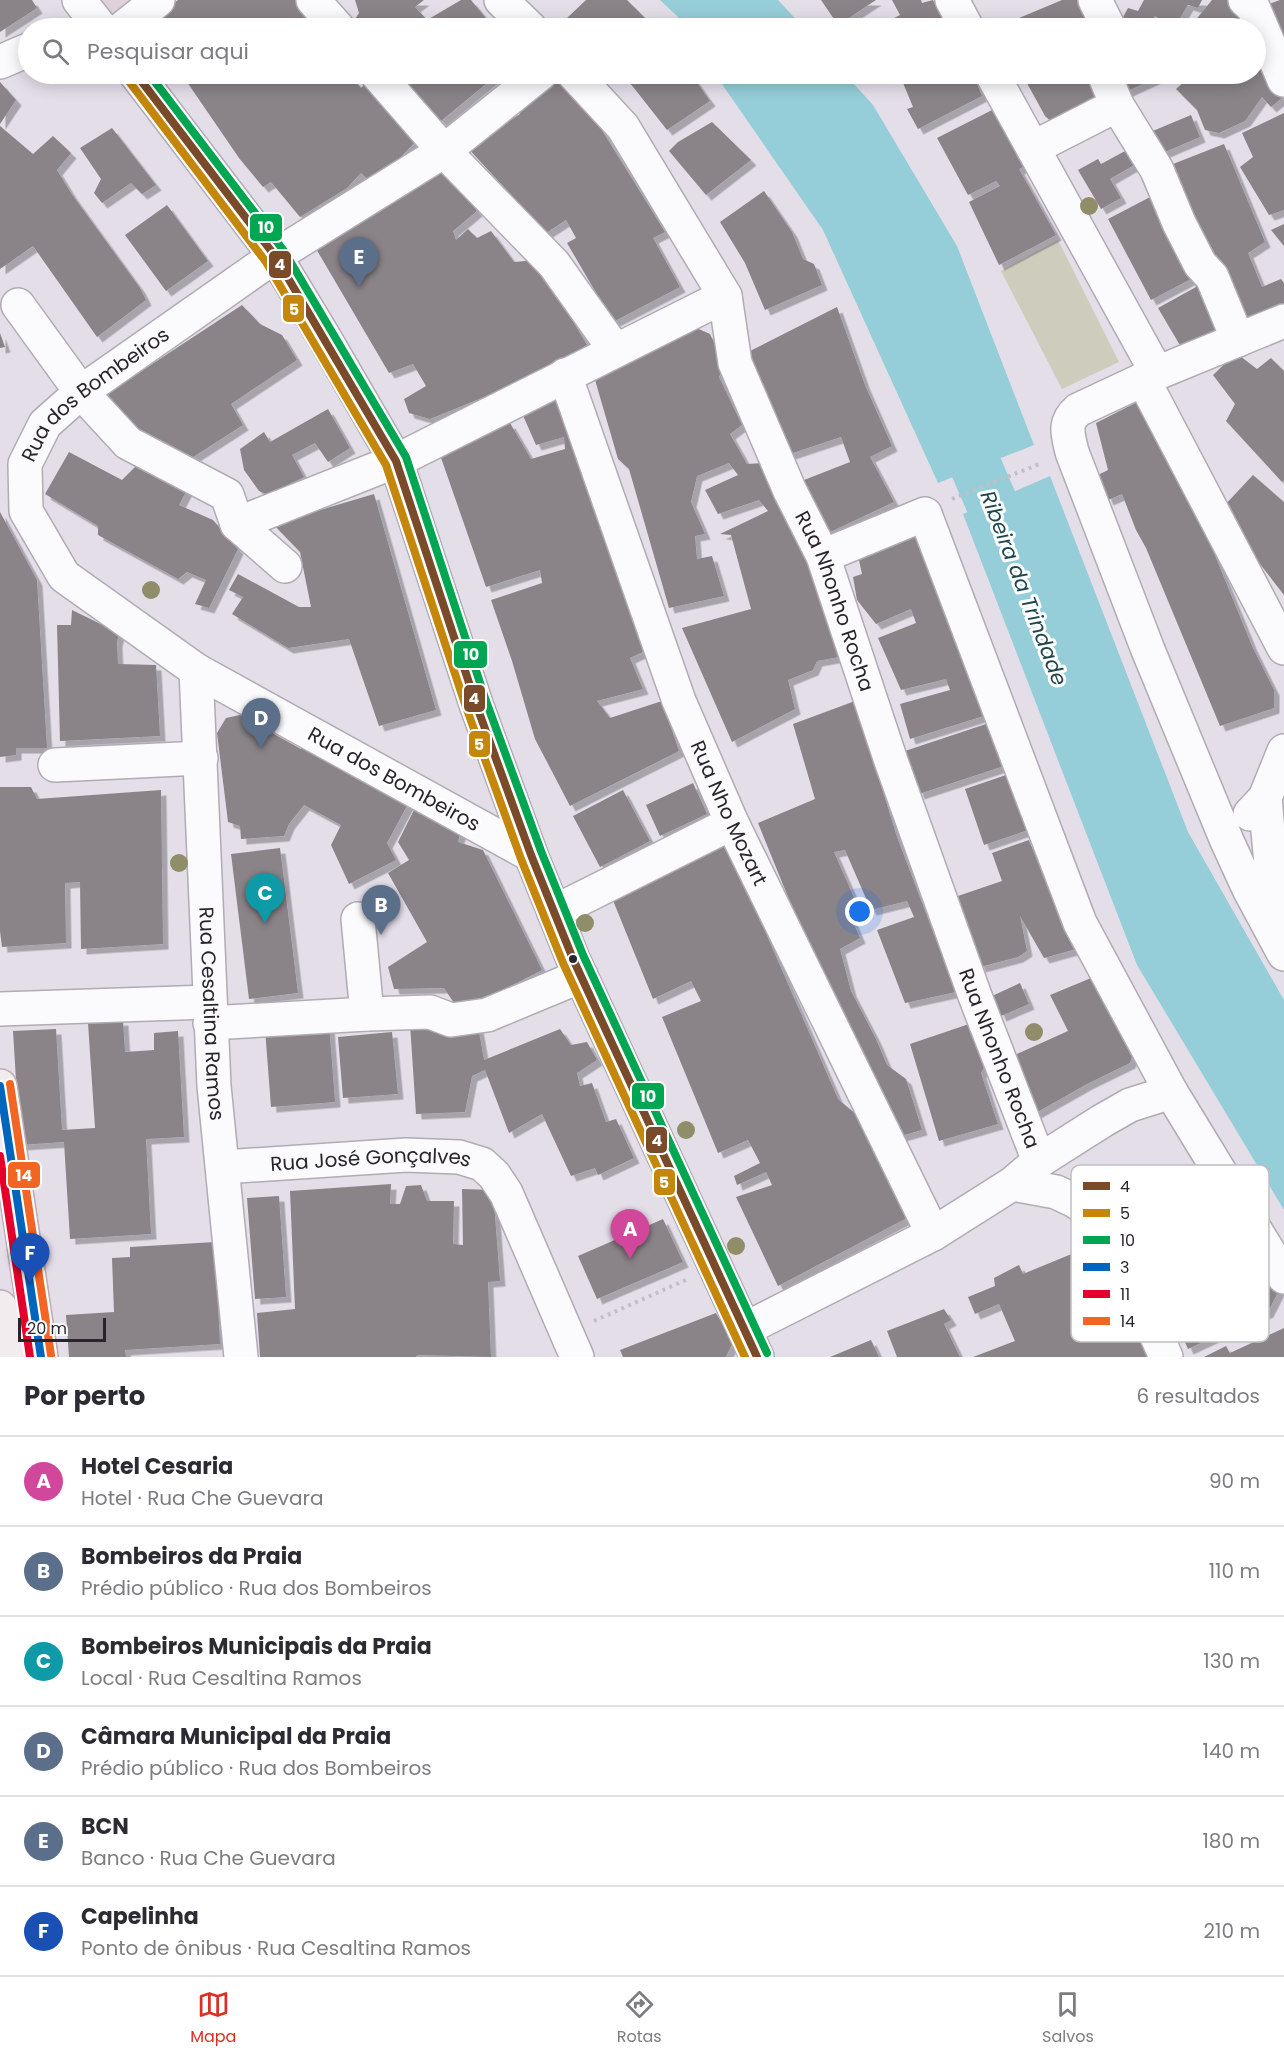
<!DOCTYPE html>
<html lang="pt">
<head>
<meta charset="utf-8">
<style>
	:root { --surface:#fff; --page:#f2f2f3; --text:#2b2b33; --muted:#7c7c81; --line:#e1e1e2; --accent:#d93025 }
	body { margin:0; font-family:Poppins,sans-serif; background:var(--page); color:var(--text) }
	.scale { position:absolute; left:18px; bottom:15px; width:88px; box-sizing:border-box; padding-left:6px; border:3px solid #29252d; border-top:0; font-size:16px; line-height:21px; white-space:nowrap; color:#29252d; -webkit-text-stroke:4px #fff; paint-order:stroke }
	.you { position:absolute; left:860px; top:912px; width:21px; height:21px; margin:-15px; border:4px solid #fff; border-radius:50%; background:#1a73e8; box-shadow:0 0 0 9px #1a73e833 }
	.badge { display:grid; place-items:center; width:39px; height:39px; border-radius:50%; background:var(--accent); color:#fff; font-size:20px; font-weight:700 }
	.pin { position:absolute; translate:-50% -50px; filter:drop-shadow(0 2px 3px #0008) }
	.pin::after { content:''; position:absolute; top:32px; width:21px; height:18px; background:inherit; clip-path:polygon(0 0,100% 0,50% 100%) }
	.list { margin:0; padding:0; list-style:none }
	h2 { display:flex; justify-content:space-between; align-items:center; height:78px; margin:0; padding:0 24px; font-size:26px }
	h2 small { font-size:20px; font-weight:400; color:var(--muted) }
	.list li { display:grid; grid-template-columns:39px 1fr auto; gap:18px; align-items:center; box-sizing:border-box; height:90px; padding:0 24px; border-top:2px solid var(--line) }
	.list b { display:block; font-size:22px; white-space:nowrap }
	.list p { margin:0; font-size:20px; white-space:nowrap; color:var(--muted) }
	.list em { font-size:20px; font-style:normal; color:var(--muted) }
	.icon { flex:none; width:33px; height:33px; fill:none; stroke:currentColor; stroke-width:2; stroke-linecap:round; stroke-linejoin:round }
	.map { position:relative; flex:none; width:1284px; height:1357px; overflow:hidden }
	.search { position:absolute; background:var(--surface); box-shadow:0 3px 15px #0003; left:18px; right:18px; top:18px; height:66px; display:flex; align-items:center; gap:15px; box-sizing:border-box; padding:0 21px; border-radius:33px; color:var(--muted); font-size:22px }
	.sheet { height:618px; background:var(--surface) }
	nav { display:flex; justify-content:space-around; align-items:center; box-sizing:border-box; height:84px; border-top:2px solid var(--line); background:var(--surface); font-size:16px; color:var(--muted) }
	nav a { display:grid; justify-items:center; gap:3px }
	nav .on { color:var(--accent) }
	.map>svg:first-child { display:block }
</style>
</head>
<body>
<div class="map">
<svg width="1284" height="1357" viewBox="0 0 1284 1357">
	<defs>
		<filter id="shadow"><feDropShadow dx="5.5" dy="5.5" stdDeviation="0" flood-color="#0004"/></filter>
	</defs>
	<rect width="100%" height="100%" fill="#e4dee9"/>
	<polygon fill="#e1d1db" points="99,0 141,0 114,21"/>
	<polygon fill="#cdccbd" points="1058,240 1119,362 1062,389 1001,271"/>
	<g fill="#95ced8">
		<polygon points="660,0 778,0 804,28 685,28 677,16"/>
		<polygon points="715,74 845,74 873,105 957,246 1034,445 938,483 823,230"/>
		<polygon points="1050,476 1188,832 1284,1000 1284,1210 1137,965 963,514"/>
	</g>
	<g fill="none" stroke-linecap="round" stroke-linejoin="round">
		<polyline stroke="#95ced8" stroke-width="52" points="948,402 996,513 1018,570"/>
	</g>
	<g fill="#8a8388" filter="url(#shadow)">
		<polygon points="0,0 32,0 37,8 0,32"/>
		<polygon points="178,0 296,0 308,20 301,28 232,28 225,18 211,28 146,28 145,26"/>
		<polygon points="355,0 424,0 415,7 427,20 461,0 471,0 494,28 359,28 353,22 359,13"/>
		<polygon points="586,0 627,0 655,28 580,28 567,18"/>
		<polygon points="821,0 876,0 838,25"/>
		<polygon points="892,0 921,0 922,3 933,0 948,28 875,28 900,15"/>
		<polygon points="1062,0 1081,0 1100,28 1001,28 1000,26"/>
		<polygon points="1144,0 1202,0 1198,8 1188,5 1174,28 1158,28 1162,20 1155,16 1148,28 1141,28 1122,19 1128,8 1138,11"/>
		<polygon points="1212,0 1228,0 1243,15 1234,28 1189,28"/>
		<polygon points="1280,0 1284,0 1284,41 1269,4"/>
		<polygon points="1256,40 1263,55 1258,63 1282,98 1271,107 1262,97 1245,121 1219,133 1205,130 1197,110 1176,89 1193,74 1256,74"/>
		<polygon points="198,74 349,74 361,88 369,80 419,138 374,185 361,173 347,188 300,217 271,182 263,187 239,158 187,82"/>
		<polygon points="400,74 498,74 441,121"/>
		<polygon points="623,74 691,74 710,101 667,130"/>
		<polygon points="910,74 973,74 982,96 918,129 907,109 913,107 901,78"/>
		<polygon points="1022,74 1096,74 1107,100 1056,126 1045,116"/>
		<polygon points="1121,74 1165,74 1121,94"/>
		<polygon points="556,76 590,111 665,232 653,238 680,287 613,322 567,243 576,238 566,220 546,233 467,147 520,114 516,107"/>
		<polygon points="0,82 16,100 0,124"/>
		<polygon points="998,107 1028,165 1019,169 1056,235 999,265 969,202 1000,186 996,181 968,195 937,138"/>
		<polygon points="1284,113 1284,210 1269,215 1240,167 1253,157 1242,133"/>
		<polygon points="1191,115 1200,137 1158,155 1148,133"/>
		<polygon points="712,122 751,160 706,195 669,151 678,142"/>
		<polygon points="0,126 33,154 53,136 71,153 57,170 71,193 140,288 146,300 97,337 33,246 0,269"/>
		<polygon points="112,128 156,185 142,194 131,183 102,203 94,193 101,179 80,148"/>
		<polygon points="1224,144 1265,242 1248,253 1262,287 1281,279 1284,283 1284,308 1239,328 1168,166"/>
		<polygon points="1127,150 1136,164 1110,179 1121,198 1101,209 1078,170 1098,159 1101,164"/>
		<polygon points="440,161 477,211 453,231 456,240 468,229 477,238 491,231 514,262 537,260 587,345 543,373 430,419 409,413 404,399 426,386 413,364 389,373 315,247"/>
		<polygon points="764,191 792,232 803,259 814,264 822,285 765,310 745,263 720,222"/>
		<polygon points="1154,195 1224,327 1181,347 1158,308 1196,287 1191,279 1151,300 1108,219"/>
		<polygon points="167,205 208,261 166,291 125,235"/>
		<polygon points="1284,224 1284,246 1271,230"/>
		<polygon points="242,305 260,324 282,335 297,360 231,404 243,425 187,461 152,445 105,395"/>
		<polygon points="837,307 865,385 892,446 870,457 894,502 826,534 799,482 850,462 841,437 790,454 746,353"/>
		<polygon points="692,326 710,334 724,365 719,377 742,425 730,434 747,464 765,463 817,578 839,657 817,661 813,670 788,680 795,709 732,742 682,628 751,609 731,535 720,534 768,511 759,500 718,514 705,490 738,475 729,463 697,476 691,502 705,534 695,536 697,559 712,556 724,596 669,608 629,469 618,459 593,373"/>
		<polygon points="0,333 5,347 0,348"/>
		<polygon points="1236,353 1257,369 1271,358 1284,371 1284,480 1282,482 1226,421 1235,404 1213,375"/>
		<polygon points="559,395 610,547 620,581 636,617 647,650 630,658 643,689 597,701 610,718 662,701 679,751 570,806 535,739 512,661 491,600 542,583 540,570 486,587 439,452 488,424 491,432 510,423 531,459 565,449 564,437 536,445 521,411"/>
		<polygon points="1141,400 1214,553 1252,646 1274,690 1274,708 1220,726 1146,548 1136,530 1122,494 1108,500 1098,475 1108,470 1096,423"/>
		<polygon points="328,409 350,448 328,462 315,443 292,455 304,477 268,495 259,491 244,470 240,449 264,432 270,442"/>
		<polygon points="69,452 122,480 138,464 188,488 179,505 213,520 238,549 209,608 195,604 206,580 187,572 178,579 98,535 98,526 45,494"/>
		<polygon points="1253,475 1284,502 1284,595 1236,533 1223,507"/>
		<polygon points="374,494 436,710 379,726 349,639 288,648 232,614 243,597 229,590 238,574 299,607 311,607 300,552 273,524"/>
		<polygon points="0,512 37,580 47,748 16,748 16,755 0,757"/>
		<polygon points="920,528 990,714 910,739 900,704 950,690 946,679 901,690 878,638 916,623 911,609 876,624 857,600 853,577 862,574 857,551"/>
		<polygon points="72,610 119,633 117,642 118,664 156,665 160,736 60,741 57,625 71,625"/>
		<polygon points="855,701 897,837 956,992 905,1003 877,930 914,917 907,901 871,910 845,850 834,852 859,909 849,912 860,938 840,949 851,991 876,1039 887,1065 906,1079 922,1130 897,1137 831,1003 758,823 815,799 793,724"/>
		<polygon points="240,715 301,749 307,742 409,802 387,843 396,860 349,884 331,845 341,825 304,805 289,824 284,836 241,839 240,826 228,822 217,733 226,718"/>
		<polygon points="995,721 1010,764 919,794 905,751"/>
		<polygon points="1012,773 1031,829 984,845 965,789"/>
		<polygon points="693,783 707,814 660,836 646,805"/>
		<polygon points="0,787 31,787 37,799 161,790 163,944 81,949 80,882 65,883 66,943 2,947 0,931"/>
		<polygon points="623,790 650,841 600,867 573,816"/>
		<polygon points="416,806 462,827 458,842 483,850 542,970 460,1012 444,988 394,989 388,967 427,942 388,873 409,860 398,842"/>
		<polygon points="727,833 762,905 758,915 838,1099 864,1121 905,1208 905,1219 778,1286 736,1197 772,1185 766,1172 737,1185 734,1176 760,1163 748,1140 718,1153 662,1017 701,1001 691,981 653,999 610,893"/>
		<polygon points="1029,840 1056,908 1080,948 1044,958 1020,916 1027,951 1018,957 980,967 958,896 1002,881 992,853"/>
		<polygon points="280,848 298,993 249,999 231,854"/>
		<polygon points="1096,976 1136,1044 1130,1063 1087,1084 1034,1114 1019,1068 1017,1054 1068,1031 1050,995"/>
		<polygon points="1020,983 1029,1004 1001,1016 992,996"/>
		<polygon points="123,1020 125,1052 154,1050 154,1033 178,1031 184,1137 146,1139 151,1234 70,1239 64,1142 20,1145 13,1031 56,1029 62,1130 95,1128 88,1023"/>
		<polygon points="975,1022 989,1058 981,1073 998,1124 939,1141 910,1044"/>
		<polygon points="329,1024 335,1102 271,1107 265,1029"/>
		<polygon points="410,1024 478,1026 484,1060 560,1029 571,1045 587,1042 597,1060 577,1073 580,1086 592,1083 606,1122 616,1119 634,1158 598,1175 595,1168 571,1176 542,1114 509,1133 485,1070 472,1076 465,1112 416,1114"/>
		<polygon points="392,1032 398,1094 343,1098 338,1037"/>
		<polygon points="1205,1163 1280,1288 1268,1312 1188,1349 1124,1201"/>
		<polygon points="391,1184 390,1204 400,1204 406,1186 421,1185 427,1201 454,1201 453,1244 463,1245 462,1189 493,1190 500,1281 488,1282 491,1357 417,1355 416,1357 260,1357 257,1313 295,1309 290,1191"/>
		<polygon points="279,1196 286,1297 255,1299 247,1198"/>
		<polygon points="663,1219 683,1262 597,1299 578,1256"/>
		<polygon points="215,1242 220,1344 125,1350 126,1357 69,1357 66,1315 114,1312 112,1258 130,1257 130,1247"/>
		<polygon points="1091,1246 1150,1357 973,1357 1015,1341 999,1304 975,1314 968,1297 995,1286 994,1278 1019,1265 1023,1274"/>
		<polygon points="944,1309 951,1320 944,1324 960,1357 897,1357 887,1331"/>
		<polygon points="716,1313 733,1342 726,1357 623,1357 620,1350"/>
		<polygon points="1284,1328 1284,1357 1204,1357 1226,1346 1230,1353"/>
		<polygon points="871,1340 879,1357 830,1357"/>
	</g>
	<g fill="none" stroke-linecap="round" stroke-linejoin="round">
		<defs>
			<g id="minor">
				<polyline points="79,0 101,28"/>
				<polyline points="313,0 338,28"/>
				<polyline points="501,0 530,28"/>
				<polyline points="952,0 967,28"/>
				<polyline points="1095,0 1109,28"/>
				<polyline points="1245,0 1253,7 1284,80"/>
				<polyline points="123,28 158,0"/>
				<polyline points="0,62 28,50"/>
				<polyline points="136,74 275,256 324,337 396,461 476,704 531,855 573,959 757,1357"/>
				<polyline points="377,74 444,151 554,264 615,350"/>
				<path id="s1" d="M574,74l49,53 102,169 10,67 55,128 33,65 68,205 84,235 64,165"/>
				<polyline points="992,74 1157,373"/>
				<polyline points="1117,105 1157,170 1179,223 1200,264 1212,277 1238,340"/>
				<polyline points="1033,148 1117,105 1104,74"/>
				<polyline points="18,305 81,392 128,443 227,495 237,524 285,566"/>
				<path d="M1284,321l-127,52 -79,37c-15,13 -10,24 -6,42l76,198 79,191 22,48 35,65"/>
				<path id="s2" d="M565,375l114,326 53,122 201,411"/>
				<polyline points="1143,379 1284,648"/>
				<polyline points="237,524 396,461 725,296"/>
				<polyline points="823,556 925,514 1080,923 1171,1092 1284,1277"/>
				<path id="s3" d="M196,670l18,416 27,271"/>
				<polyline points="55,765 201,758"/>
				<polyline points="1265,798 1277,930"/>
				<polyline points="1250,814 1265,798 1284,751"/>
				<path id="s4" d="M531,855l-335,-185 -132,-94 -38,-65 -1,-47 20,-40 36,-32 194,-136 169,-105 96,-77"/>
				<polyline points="554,912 732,823"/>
				<polyline points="0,1009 209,1002"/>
				<polyline points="367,1014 430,1012 451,1020 487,1015 581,976"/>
				<polyline points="210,1023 367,1014 358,919"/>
				<path id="s5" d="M223,1167l183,-12 53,2 23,7 12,11 12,18 71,164"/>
				<polyline points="1012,1184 1056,1192 1075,1201 1092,1213 1138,1294 1166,1357"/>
				<polyline points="745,1329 933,1234 1012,1184 1039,1161 1102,1121 1130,1105 1171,1092"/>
			</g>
			<g id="major">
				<polyline points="0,1086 41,1357"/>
				<polyline points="0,1307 8,1357"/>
			</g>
		</defs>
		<use href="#minor" stroke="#b0abb4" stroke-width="36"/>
		<use href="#major" stroke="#bbacb5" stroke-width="36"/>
		<g stroke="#c2c0c4" stroke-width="4" stroke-dasharray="3 4.5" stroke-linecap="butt">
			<polyline points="952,499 1042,463"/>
			<polyline points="594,1321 688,1279"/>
		</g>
		<use href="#minor" stroke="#fbfafc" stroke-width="33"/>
		<use href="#major" stroke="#f2ecef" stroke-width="33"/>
		<defs>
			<polyline id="bus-1" points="136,74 275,256 396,461 476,704 531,855 573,959 757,1357"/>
			<polyline id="bus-2" points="128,80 266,262 386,465 466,707 521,859 563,963 745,1357"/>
			<polyline id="bus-3" points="149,74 284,251 406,457 486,701 541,851 583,955 767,1353"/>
			<polyline id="bus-4" points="0,1086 41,1357"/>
			<polyline id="bus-5" points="0,1156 30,1357"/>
			<polyline id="bus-6" points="10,1084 51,1355"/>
		</defs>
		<use href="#bus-1" stroke="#fff" stroke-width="12"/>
		<use href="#bus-2" stroke="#fff" stroke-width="12"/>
		<use href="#bus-3" stroke="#fff" stroke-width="12"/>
		<use href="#bus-4" stroke="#fff" stroke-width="12"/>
		<use href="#bus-5" stroke="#fff" stroke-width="12"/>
		<use href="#bus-6" stroke="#fff" stroke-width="12"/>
		<use href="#bus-1" stroke="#7a4b2a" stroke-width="8"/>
		<use href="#bus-2" stroke="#c4860b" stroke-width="8"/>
		<use href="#bus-3" stroke="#00a651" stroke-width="8"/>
		<use href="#bus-4" stroke="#0065bd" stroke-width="8"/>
		<use href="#bus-5" stroke="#e4002b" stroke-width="8"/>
		<use href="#bus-6" stroke="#f26522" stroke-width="8"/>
	</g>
	<g fill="#8f8e69">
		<circle cx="1089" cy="206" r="9"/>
		<circle cx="151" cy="590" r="9"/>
		<circle cx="179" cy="863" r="9"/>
		<circle cx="585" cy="923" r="9"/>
		<circle cx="1034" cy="1032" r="9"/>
		<circle cx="686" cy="1130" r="9"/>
		<circle cx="736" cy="1246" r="9"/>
	</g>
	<circle fill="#29252d" stroke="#fff" stroke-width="2" cx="573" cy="959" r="5"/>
	<g text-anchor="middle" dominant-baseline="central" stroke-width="6" stroke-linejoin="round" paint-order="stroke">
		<g font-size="20" fill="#29252d" stroke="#fff">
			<text stroke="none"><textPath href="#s4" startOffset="768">Rua dos Bombeiros</textPath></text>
			<text stroke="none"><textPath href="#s1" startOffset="596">Rua Nhonho Rocha</textPath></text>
			<text transform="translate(394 779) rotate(29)">Rua dos Bombeiros</text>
			<text stroke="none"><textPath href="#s2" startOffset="468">Rua Nho Mozart</textPath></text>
			<text stroke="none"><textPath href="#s3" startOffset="344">Rua Cesaltina Ramos</textPath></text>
			<text stroke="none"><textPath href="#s1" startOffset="1082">Rua Nhonho Rocha</textPath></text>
			<text stroke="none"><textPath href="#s5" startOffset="148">Rua José Gonçalves</textPath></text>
		</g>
		<g font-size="21" font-style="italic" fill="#1f464b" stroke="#fff">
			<text transform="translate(1024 588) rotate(69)">Ribeira da Trindade</text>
		</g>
	</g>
	<rect x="1071" y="1165" width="198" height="177" rx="9" fill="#fff" stroke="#bfbec0" stroke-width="1.5"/>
	<rect x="1083" y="1182" width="27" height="8" fill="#7a4b2a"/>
	<rect x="1083" y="1209" width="27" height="8" fill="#c4860b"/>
	<rect x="1083" y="1236" width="27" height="8" fill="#00a651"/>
	<rect x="1083" y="1263" width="27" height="8" fill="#0065bd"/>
	<rect x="1083" y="1290" width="27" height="8" fill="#e4002b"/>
	<rect x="1083" y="1317" width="27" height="8" fill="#f26522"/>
	<g font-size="16" fill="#29252d">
		<text x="1120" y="1192">4</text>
		<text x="1120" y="1219">5</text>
		<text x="1120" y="1246">10</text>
		<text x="1120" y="1273">3</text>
		<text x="1120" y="1300">11</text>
		<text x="1120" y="1327">14</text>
	</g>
	<g stroke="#fff" stroke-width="2">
		<rect x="249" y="213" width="34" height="29" rx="6" fill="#00a651"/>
		<rect x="268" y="250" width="24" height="29" rx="6" fill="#7a4b2a"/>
		<rect x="282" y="294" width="23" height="29" rx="6" fill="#c4860b"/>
		<rect x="453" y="640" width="35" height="29" rx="6" fill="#00a651"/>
		<rect x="463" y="684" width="23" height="29" rx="6" fill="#7a4b2a"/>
		<rect x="468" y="730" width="23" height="28" rx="6" fill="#c4860b"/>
		<rect x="631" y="1082" width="34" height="28" rx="6" fill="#00a651"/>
		<rect x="645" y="1126" width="23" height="28" rx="6" fill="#7a4b2a"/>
		<rect x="7" y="1161" width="34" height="28" rx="6" fill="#f26522"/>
		<rect x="653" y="1168" width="23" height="28" rx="6" fill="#c4860b"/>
	</g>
	<g font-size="16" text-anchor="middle" font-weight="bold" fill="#fff">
		<text x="266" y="233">10</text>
		<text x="280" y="270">4</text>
		<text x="294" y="315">5</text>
		<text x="471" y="660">10</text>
		<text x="474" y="704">4</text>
		<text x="479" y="750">5</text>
		<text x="648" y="1102">10</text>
		<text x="657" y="1146">4</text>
		<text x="24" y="1181">14</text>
		<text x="664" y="1188">5</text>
	</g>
</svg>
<div class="scale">20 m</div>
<div class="you"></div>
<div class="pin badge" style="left:630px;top:1259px;background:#d1479c">A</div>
<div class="pin badge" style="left:381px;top:935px;background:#5c6f8a">B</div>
<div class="pin badge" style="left:265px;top:923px;background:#0f9aa8">C</div>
<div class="pin badge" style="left:261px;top:748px;background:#5c6f8a">D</div>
<div class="pin badge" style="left:359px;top:287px;background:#5c6f8a">E</div>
<div class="pin badge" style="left:30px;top:1283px;background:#1a4fb4">F</div>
<div class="search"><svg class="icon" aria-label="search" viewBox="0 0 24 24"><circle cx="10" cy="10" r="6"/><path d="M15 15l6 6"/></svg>Pesquisar aqui</div>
</div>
<section class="sheet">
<h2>Por perto<small>6 resultados</small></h2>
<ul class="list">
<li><span class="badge" style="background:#d1479c">A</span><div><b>Hotel Cesaria</b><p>Hotel · Rua Che Guevara</p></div><em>90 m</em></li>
<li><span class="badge" style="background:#5c6f8a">B</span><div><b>Bombeiros da Praia</b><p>Prédio público · Rua dos Bombeiros</p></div><em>110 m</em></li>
<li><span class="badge" style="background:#0f9aa8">C</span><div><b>Bombeiros Municipais da Praia</b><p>Local · Rua Cesaltina Ramos</p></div><em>130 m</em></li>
<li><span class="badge" style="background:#5c6f8a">D</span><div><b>Câmara Municipal da Praia</b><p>Prédio público · Rua dos Bombeiros</p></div><em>140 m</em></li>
<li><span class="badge" style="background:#5c6f8a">E</span><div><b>BCN</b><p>Banco · Rua Che Guevara</p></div><em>180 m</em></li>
<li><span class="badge" style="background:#1a4fb4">F</span><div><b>Capelinha</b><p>Ponto de ônibus · Rua Cesaltina Ramos</p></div><em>210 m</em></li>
</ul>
</section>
<nav>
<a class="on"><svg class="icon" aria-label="map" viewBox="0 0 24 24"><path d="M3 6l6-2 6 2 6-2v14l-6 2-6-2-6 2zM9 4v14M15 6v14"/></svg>Mapa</a>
<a><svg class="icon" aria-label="directions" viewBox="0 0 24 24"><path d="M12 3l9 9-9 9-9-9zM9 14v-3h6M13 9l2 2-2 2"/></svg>Rotas</a>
<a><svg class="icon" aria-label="saved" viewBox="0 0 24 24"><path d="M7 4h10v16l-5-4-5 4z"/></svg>Salvos</a>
</nav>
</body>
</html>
